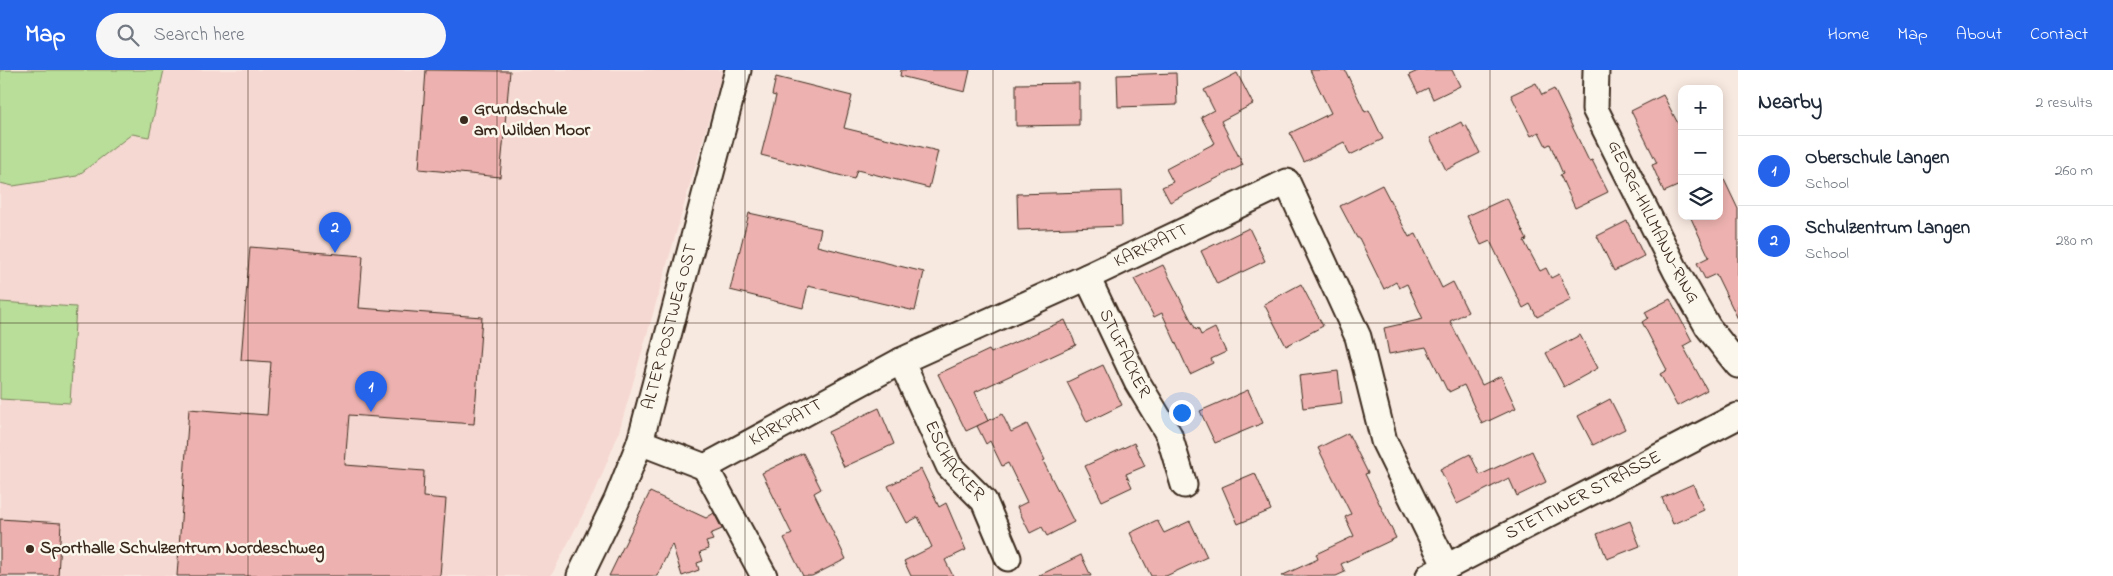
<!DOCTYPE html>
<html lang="en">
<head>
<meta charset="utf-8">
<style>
	:root { --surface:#fff; --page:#f6f6f7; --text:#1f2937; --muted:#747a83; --line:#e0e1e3; --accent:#2563eb }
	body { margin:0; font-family:"Indie Flower",sans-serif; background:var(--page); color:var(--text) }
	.controls { position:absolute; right:15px; top:15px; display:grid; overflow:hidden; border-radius:10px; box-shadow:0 2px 12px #0003 }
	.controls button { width:45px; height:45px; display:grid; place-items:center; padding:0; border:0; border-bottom:1px solid var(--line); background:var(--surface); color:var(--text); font:25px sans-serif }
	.you { position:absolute; left:1181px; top:342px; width:18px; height:18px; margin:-12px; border:4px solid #fff; border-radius:50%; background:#1a73e8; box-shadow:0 0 0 8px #1a73e833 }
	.badge { display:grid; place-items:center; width:32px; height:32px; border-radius:50%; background:var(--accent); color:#fff; font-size:16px; font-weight:700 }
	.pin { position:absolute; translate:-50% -41px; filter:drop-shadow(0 1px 2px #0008) }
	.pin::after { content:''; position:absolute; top:26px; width:18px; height:15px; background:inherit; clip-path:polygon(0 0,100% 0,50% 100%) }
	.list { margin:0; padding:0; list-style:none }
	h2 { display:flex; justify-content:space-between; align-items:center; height:65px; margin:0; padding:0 20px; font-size:21px }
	h2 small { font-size:16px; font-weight:400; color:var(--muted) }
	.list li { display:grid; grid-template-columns:32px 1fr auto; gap:15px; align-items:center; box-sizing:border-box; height:70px; padding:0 20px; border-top:1px solid var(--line) }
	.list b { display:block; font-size:19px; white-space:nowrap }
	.list p { margin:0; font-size:16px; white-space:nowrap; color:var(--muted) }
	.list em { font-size:16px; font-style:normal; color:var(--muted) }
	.icon { flex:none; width:28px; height:28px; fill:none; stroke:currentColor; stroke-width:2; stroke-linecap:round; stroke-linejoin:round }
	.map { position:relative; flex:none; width:1738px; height:506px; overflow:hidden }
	header { display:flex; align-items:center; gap:30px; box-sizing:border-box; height:70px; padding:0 25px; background:var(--accent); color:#fff }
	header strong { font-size:24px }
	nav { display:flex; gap:28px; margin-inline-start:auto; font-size:18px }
	.search { width:350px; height:45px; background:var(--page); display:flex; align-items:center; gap:12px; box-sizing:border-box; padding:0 18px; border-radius:28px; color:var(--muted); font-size:19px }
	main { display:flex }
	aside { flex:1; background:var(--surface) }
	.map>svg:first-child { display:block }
</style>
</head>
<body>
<header>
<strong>Map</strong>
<div class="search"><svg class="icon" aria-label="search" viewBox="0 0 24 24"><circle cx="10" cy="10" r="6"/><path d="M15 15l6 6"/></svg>Search here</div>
<nav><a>Home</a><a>Map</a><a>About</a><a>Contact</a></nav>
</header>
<main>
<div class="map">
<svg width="1738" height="506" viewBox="0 0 1738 506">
	<rect width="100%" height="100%" fill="#f8e9e0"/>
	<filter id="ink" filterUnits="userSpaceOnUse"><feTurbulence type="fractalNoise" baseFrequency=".02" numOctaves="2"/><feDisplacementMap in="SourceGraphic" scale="10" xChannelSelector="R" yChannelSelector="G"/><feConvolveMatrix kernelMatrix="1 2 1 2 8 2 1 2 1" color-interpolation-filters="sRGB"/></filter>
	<g filter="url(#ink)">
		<polygon fill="#f5d8d1" points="0,0 723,0 618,365 597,417 551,506 0,506"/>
		<g fill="#b9de99" stroke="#7a845c">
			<polygon points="0,0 164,0 149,67 132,64 77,106 13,116 0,113"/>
			<polygon points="0,232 76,237 70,333 0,329"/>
		</g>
		<g fill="#edb2af" stroke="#3b2a1e">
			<polygon points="426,0 510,1 500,107 419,99"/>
			<polygon points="901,0 970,0 965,22 900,6"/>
			<polygon points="1310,0 1345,0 1365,42 1369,40 1383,69 1350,85 1344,72 1304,92 1290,63 1331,43"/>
			<polygon points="1420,0 1452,0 1460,16 1433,29 1428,18 1418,23 1409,5"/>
			<polygon points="1176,3 1177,35 1118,37 1117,5"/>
			<polygon points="1237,3 1253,34 1221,51 1243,95 1170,132 1162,117 1173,112 1166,99 1215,73 1201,47 1214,40 1204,20"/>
			<polygon points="776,7 852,26 844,58 938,81 929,118 857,100 854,109 761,85 776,26 772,25"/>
			<polygon points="1079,13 1079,55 1016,56 1016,14"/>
			<polygon points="1536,13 1542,25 1554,19 1589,91 1592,90 1608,122 1575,138 1560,105 1563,104 1550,74 1546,76 1539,62 1531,66 1511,25"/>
			<polygon points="1663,25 1682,61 1682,114 1664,122 1652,95 1657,93 1631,41"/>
			<polygon points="1461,52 1463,56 1466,55 1480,83 1446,100 1430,68"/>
			<polygon points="1719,99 1738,139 1738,249 1716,204 1705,209 1697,193 1709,187 1690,146 1719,146"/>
			<polygon points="1382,115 1409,167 1416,164 1442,218 1453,212 1468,242 1450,251 1482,315 1501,306 1516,338 1482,354 1464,315 1449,322 1449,320 1447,320 1426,277 1389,284 1384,258 1423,249 1407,214 1399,218 1396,212 1384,219 1359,168 1357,168 1340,136"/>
			<polygon points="1121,121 1122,156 1018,160 1017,124"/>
			<polygon points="1507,128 1527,170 1524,171 1540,201 1546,198 1551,208 1559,204 1571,230 1537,247 1530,234 1523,238 1490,171 1481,175 1467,146"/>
			<polygon points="749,143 821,159 817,176 924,202 915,241 808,216 803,238 730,220"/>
			<polygon points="1627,151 1644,186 1614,201 1597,166"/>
			<polygon points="1249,158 1265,191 1217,214 1201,181"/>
			<polygon points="250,177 363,186 359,238 482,247 474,354 349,345 345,395 424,401 423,427 446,429 440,506 177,506 189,339 267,345 271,292 241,290"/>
			<polygon points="1163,195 1196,260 1198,258 1201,265 1215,258 1226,282 1211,289 1213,293 1190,304 1162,243 1154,247 1134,209"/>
			<polygon points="1301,214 1323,256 1286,276 1264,234"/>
			<polygon points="1670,229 1692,271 1683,276 1707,320 1677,336 1660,304 1667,300 1642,252 1648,248 1645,242"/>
			<polygon points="1065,250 1076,275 975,322 988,351 966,361 938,304 989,280 991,283"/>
			<polygon points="1580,265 1598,298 1564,317 1546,283"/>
			<polygon points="1103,295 1122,335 1087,352 1067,312"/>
			<polygon points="1338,301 1342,333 1303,338 1299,306"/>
			<polygon points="1248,320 1263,353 1215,373 1200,341"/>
			<polygon points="1610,329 1625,359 1593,375 1578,346"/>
			<polygon points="879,338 894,374 844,397 828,362"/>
			<polygon points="1002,344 1011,362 1027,354 1045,390 1043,391 1074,452 1047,466 1042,457 1030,463 1017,437 1027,432 1008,393 1002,396 990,371 986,374 977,356"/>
			<polygon points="1348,363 1368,403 1365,404 1396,468 1341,494 1345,502 1336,506 1281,506 1318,489 1316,484 1354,466 1345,447 1351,444 1318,378"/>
			<polygon points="1134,373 1145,396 1126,404 1132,417 1102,431 1085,396"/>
			<polygon points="1532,381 1546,412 1517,426 1509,408 1457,434 1440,399 1470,384 1480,405"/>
			<polygon points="803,383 821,419 814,423 846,489 812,506 803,506 784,468 792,464 762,403"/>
			<polygon points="921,399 939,437 946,433 966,480 945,490 953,506 911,506 904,491 932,477 918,447 907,453 888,416"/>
			<polygon points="1255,403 1271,440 1238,454 1222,417"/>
			<polygon points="1693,414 1704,440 1673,454 1662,428"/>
			<polygon points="650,422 706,448 714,443 722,459 710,464 713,470 706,472 709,479 700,482 703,491 697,493 699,500 682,506 672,474 657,506 609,506"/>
			<polygon points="0,449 61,453 58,506 0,506"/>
			<polygon points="1157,450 1164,463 1190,451 1207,487 1166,506 1151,506 1130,463"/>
			<polygon points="1630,451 1640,476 1607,489 1597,464"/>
			<polygon points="1081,485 1091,506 1038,506"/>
		</g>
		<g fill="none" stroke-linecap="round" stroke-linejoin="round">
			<defs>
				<g id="minor">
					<path id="s1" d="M1596,0l-1,39 81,162 32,56 30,38"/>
					<path id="s2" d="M1087,207l50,105 32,53 15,50"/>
					<path id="s3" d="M901,291l48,105 35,35 24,57"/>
					<path id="s4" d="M640,372l65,25 196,-106 186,-84 200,-95 71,155 26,104 62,126"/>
					<polyline points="705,397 764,506"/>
					<path id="s5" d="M580,506l37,-76 23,-58 98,-372"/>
					<path id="s6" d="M1429,506l309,-160"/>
				</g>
			</defs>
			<use href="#minor" stroke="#3b2a1e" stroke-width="29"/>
			<use href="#minor" stroke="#fbf7ec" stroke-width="25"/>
		</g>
	</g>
	<path fill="none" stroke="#3b2a1e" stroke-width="1" stroke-opacity="0.55" d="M248,0v506M497,0v506M745,0v506M993,0v506M1241,0v506M1490,0v506M0,253h1738"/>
	<g fill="#3b2a1e" stroke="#fbf7ec" stroke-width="2">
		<circle cx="464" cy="50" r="5"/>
		<circle cx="30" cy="479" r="5"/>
	</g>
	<g text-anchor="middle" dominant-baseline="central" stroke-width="5" stroke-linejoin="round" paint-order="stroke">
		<g font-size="18" font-weight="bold" fill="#3b2a1e" stroke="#fbf7ec" text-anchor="start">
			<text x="474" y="40">Grundschule<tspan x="474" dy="21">am Wilden Moor</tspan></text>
			<text x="40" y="479">Sporthalle Schulzentrum Nordeschweg</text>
		</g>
		<g font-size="18" fill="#3b2a1e" stroke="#fbf7ec">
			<text stroke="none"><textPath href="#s1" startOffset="166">GEORG-HILLMANN-RING</textPath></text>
			<text stroke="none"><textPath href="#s4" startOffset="568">KARKPATT</textPath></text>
			<text stroke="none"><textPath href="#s5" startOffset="266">ALTER POSTWEG OST</textPath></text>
			<text stroke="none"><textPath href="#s2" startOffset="85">STUFACKER</textPath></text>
			<text stroke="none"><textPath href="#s4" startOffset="162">KARKPATT</textPath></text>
			<text stroke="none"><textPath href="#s3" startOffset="114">ESCHACKER</textPath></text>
			<text stroke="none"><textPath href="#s6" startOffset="174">STETTINER STRASSE</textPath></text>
		</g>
	</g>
</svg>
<div class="controls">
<button>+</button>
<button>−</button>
<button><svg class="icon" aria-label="layers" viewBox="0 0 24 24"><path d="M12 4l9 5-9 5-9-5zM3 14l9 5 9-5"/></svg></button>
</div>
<div class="you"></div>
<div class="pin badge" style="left:371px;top:342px">1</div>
<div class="pin badge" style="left:335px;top:183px">2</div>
</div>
<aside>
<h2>Nearby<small>2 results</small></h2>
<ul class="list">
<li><span class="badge">1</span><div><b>Oberschule Langen</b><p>School</p></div><em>260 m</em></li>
<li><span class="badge">2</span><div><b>Schulzentrum Langen</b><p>School</p></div><em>280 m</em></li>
</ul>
</aside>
</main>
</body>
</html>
